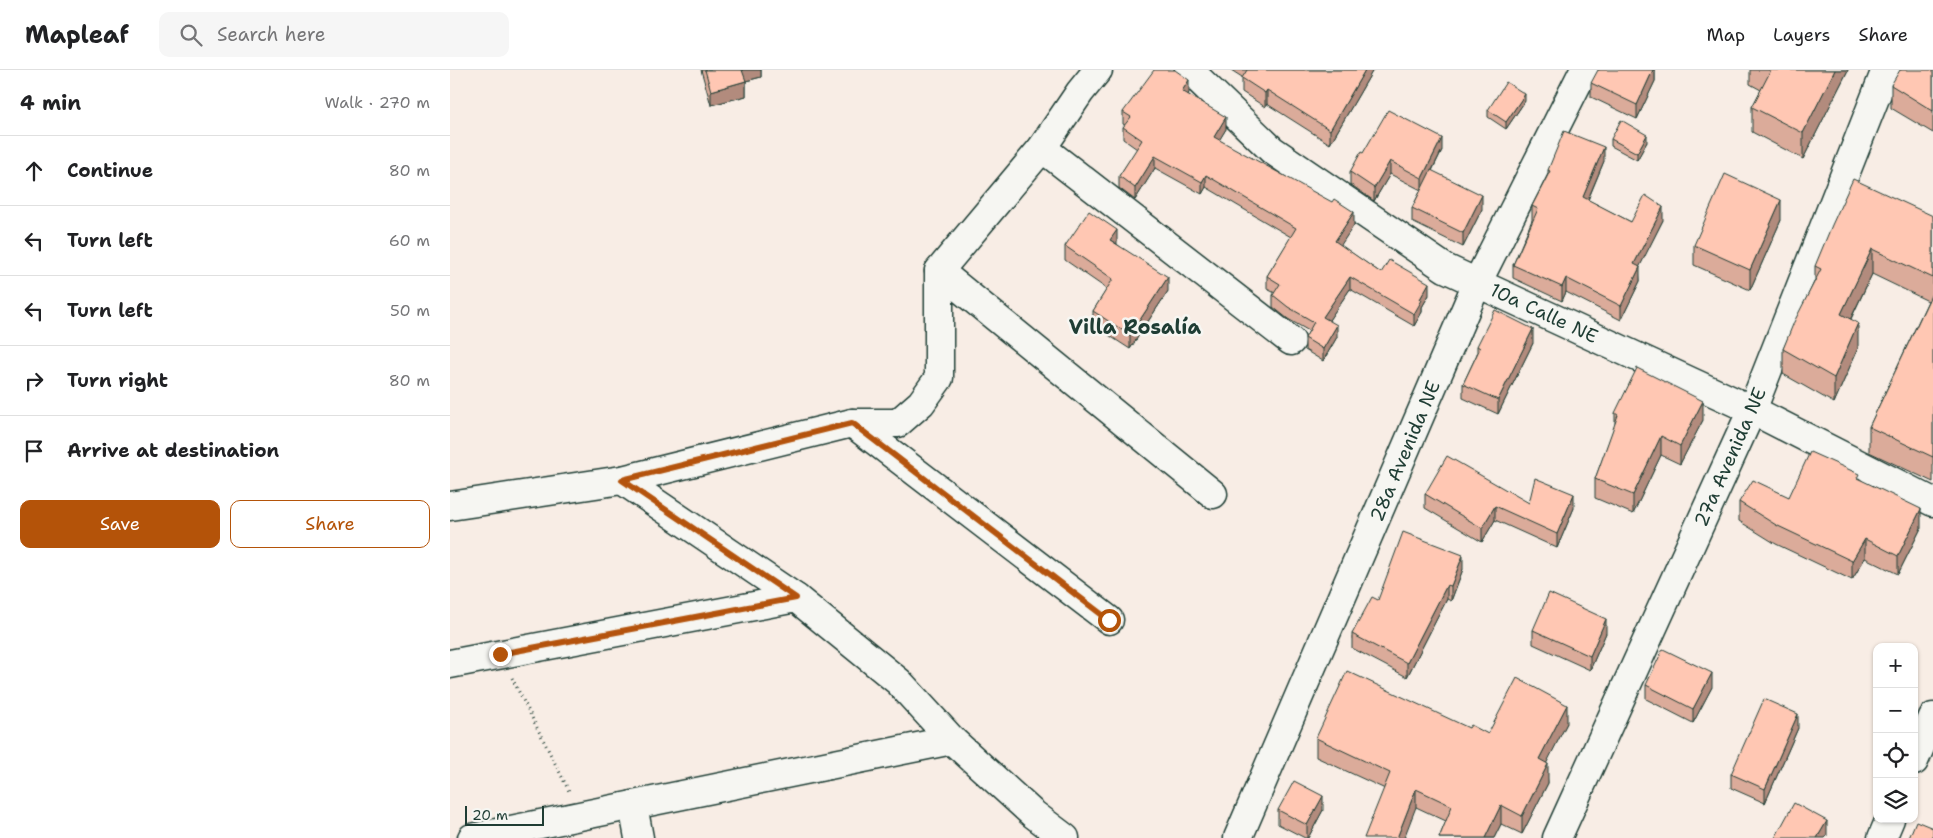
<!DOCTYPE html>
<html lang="en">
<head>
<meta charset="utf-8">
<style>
	:root { --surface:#fff; --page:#f6f6f6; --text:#202124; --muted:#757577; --line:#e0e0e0; --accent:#b45309 }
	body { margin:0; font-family:"Shantell Sans",sans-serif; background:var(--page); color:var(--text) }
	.controls { position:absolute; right:15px; bottom:15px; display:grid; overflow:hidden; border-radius:10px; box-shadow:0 1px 4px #0004 }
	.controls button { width:45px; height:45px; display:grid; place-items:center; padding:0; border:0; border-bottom:1px solid var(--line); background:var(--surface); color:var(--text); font:25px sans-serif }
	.scale { position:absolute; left:15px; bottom:12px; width:79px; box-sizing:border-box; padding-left:5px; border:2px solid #1f3d34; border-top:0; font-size:14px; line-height:18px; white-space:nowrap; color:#1f3d34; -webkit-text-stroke:4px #f6f6f2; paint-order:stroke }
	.stop { position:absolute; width:15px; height:15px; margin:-11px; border:4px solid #b45309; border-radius:50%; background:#fff }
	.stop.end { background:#b45309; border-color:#fff; box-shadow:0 1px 5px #0008 }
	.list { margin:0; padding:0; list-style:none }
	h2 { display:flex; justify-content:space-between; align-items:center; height:65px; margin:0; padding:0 20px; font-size:21px }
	h2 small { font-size:16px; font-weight:400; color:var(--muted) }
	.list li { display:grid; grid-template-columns:32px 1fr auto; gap:15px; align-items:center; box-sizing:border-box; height:70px; padding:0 20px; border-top:1px solid var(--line) }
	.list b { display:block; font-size:19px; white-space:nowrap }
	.list em { font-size:16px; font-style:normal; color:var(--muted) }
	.actions { display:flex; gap:10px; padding:15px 20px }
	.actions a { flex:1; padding:11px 0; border:1px solid var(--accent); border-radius:10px; text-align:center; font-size:18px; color:var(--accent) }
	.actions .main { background:var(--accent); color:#fff }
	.icon { flex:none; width:28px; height:28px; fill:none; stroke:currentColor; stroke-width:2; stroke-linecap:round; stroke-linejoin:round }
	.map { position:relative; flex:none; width:1483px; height:768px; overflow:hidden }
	header { display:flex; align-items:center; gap:30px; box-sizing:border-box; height:70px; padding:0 25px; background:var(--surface); border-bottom:1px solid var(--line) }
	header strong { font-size:24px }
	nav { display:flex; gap:28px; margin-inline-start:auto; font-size:18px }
	.search { width:350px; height:45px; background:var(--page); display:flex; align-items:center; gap:12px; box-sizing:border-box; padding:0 18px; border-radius:10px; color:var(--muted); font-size:19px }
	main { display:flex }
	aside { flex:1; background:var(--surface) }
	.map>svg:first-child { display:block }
</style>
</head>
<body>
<header>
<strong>Mapleaf</strong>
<div class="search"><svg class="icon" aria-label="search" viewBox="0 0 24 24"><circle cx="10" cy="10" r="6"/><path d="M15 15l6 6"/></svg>Search here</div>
<nav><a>Map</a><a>Layers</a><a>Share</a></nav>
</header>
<main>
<aside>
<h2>4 min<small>Walk · 270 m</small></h2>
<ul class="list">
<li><svg class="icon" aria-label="ahead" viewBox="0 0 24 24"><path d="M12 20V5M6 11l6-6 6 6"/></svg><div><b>Continue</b></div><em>80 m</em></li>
<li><svg class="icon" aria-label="left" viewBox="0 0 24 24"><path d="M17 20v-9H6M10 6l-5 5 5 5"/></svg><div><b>Turn left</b></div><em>60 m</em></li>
<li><svg class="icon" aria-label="left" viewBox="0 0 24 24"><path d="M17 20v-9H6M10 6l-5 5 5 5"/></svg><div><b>Turn left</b></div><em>50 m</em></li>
<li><svg class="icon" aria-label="right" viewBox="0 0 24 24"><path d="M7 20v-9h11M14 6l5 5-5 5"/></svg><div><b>Turn right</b></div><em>80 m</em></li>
<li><svg class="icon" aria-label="arrive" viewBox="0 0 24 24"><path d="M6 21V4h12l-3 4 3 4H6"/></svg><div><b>Arrive at destination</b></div></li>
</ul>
<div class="actions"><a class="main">Save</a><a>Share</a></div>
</aside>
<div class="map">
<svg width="1483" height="768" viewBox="0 0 1483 768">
	<rect width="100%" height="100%" fill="#f8ede5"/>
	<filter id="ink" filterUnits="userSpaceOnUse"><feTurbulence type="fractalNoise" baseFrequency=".02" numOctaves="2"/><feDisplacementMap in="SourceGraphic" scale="10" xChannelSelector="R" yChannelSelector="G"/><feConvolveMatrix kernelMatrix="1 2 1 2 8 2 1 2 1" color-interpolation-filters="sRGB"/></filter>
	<g filter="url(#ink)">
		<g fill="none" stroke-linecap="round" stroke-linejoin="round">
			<defs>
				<g id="minor">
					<polyline points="739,0 822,80 995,198 1302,340 1483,432"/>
					<polyline points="592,78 841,271"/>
					<polyline points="489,201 763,424"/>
					<polyline points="402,353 659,550"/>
					<polyline points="172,410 346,528 449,612 502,670 582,743 615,768"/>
					<polyline points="0,436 172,410 402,353 448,353 471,333 489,308 489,201 592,78 630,22 648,0"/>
					<polyline points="0,594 346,528"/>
					<polyline points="1464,691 1483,647"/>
					<polyline points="183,735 189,768"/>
					<polyline points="22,768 502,670"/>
					<polyline points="788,768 1027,213 1134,0"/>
					<polyline points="1107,768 1302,340 1436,0"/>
					<polyline points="1432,768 1440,749"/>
				</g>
			</defs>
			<use href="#minor" stroke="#1f3d34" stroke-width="31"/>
			<polyline stroke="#1f3d34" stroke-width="3" stroke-dasharray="1 4" stroke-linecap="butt" points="62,608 119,721"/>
			<use href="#minor" stroke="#f6f6f2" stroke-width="28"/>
		</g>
		<g fill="#dbab9a" stroke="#1f3d34">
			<polygon points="251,0 311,0 311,7 296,11 296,26 261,35"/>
			<polygon points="781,0 923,0 880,74 817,34 815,37 792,22 792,7"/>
			<polygon points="1205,0 1205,11 1187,49 1141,27 1141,13"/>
			<polygon points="1300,0 1398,0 1353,89 1302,62 1302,37 1311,20 1300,14"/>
			<polygon points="1483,0 1483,63 1441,38 1441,15"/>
			<polygon points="739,23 738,24 776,59 769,70 904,155 890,175 931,203 979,225 972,237 972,242 964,256 900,219 879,250 887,267 873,291 855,280 855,268 859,261 838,249 823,237 823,225 825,223 817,219 817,206 841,167 756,117 752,124 705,98 685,130 669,118 669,106 687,79 673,69 673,57 675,55 673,54 673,42"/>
			<polygon points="1075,31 1056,59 1038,47 1038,40"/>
			<polygon points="1161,69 1197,72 1187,90 1161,76"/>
			<polygon points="992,80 982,101 1032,139 1013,177 962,152 962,138 971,120 940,104 924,131 900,114 900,102 913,83"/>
			<polygon points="1154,91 1138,130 1181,152 1213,150 1189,197 1190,211 1171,250 1116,222 1112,231 1063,208 1063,195 1082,150 1082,136 1098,105 1098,100"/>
			<polygon points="1483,146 1483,412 1419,382 1419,357 1478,231 1422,204 1401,249 1408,278 1384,333 1333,304 1333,279 1365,210 1365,196"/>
			<polygon points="1331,150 1300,220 1244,195 1244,175"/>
			<polygon points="667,174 718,221 680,279 643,255 643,241 657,219 615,190 615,176"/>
			<polygon points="1083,273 1048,344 1013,328 1013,314 1027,284 1027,276"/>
			<polygon points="1165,343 1253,350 1230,394 1211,385 1183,444 1145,428 1145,409 1165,355"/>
			<polygon points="1409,408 1471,458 1448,504 1415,488 1402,510 1326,474 1289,451 1289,432 1339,427"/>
			<polygon points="975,424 1079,433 1124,438 1107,478 1045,450 1032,472 975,438"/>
			<polygon points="1013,499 1001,531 997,529 957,607 902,578 902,564 928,530"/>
			<polygon points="1083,560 1156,563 1140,600 1083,574"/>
			<polygon points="1196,615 1262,617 1243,653 1196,629"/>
			<polygon points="1117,653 1096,693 1098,713 1072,764 1051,754 1044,768 989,768 996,751 966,737 933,718 866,687 866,668 1019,658 1038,664"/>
			<polygon points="1348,658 1315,733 1281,718 1281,704"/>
			<polygon points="828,740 873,740 858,768 855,768 828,754"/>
		</g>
		<g fill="#b28b7d" stroke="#1f3d34">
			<polygon points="292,0 311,0 311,7 292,12"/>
			<polygon points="915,0 923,0 880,74 880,60"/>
			<polygon points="1203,0 1205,0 1205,11 1187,49 1187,35"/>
			<polygon points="1385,0 1398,0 1353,89 1353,63"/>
			<polygon points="739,10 739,23 732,33 732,21"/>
			<polygon points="296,11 296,26 261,35 261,21"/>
			<polygon points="817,20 817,34 815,37 815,23"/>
			<polygon points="1075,24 1075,31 1056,59 1056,52"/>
			<polygon points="776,47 776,59 764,79 764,67"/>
			<polygon points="1197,65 1197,72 1187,90 1187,83"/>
			<polygon points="992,68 992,80 972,120 972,108"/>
			<polygon points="1154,77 1154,91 1133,141 1133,127"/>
			<polygon points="705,86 705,98 685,130 685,118"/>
			<polygon points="940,91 940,104 924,131 924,118"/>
			<polygon points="756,105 756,117 752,124 752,112"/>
			<polygon points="1032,125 1032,139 1013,177 1013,163"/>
			<polygon points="1331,130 1331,150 1300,220 1300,200"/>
			<polygon points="1213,137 1213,150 1184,208 1184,194"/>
			<polygon points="904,142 904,155 885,184 885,171"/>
			<polygon points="667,160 667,174 660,170"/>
			<polygon points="1422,179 1422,204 1391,269 1391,244"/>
			<polygon points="1190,197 1190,211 1171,250 1171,236"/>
			<polygon points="718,207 718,221 680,279 680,265"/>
			<polygon points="900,207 900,219 873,259 873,247"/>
			<polygon points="1116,208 1116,222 1112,231 1112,217"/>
			<polygon points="979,213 979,225 972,237 972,242 964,256 964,244 970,229"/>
			<polygon points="1408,253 1408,278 1384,333 1384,308"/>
			<polygon points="887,255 887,267 873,291 873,279"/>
			<polygon points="1083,259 1083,273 1048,344 1048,330"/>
			<polygon points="1253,331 1253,350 1230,394 1230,376"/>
			<polygon points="1211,366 1211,385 1183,444 1183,425"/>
			<polygon points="1124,424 1124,438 1107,478 1107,464"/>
			<polygon points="1045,436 1045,450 1032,472 1032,458"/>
			<polygon points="1471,439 1471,458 1448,504 1448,486"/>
			<polygon points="1415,469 1415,488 1402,510 1402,491"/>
			<polygon points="1013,485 1013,499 1001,531 1001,516"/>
			<polygon points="997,515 997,529 957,607 957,593"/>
			<polygon points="1156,549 1156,563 1140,600 1140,586"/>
			<polygon points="1262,603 1262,617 1243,653 1243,639"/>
			<polygon points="1117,635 1117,653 1089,708 1089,689"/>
			<polygon points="1348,644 1348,658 1315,733 1315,719"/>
			<polygon points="1098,694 1098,713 1072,764 1072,746"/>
			<polygon points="966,719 966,737 954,768 947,768"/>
			<polygon points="873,726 873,740 858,768 857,768 857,755"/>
			<polygon points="1051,735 1051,754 1044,768 1035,768"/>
			<polygon points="1377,751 1377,766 1375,768 1367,768"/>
		</g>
		<g fill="#ffc7b3" stroke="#1f3d34">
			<polygon points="255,0 292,0 296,11 261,21"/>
			<polygon points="704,0 725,0 739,10 732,21 776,47 764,67 871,126 882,132 884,129 904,142 885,171 931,203 939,190 979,213 970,229 972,230 964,244 900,207 873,247 887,255 873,279 855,268 864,252 838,237 823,225 830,214 817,206 846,158 756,105 752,112 705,86 685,118 669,106 692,70 673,57 681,47 673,42"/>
			<polygon points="797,0 915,0 880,60 817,20 815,23 792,8"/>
			<polygon points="1148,0 1203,0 1187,35 1141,13"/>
			<polygon points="1321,0 1385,0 1353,63 1302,37"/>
			<polygon points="1450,0 1483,0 1483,41 1441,15"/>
			<polygon points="1056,12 1075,24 1056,52 1038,40"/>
			<polygon points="938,40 992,68 972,108 940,91 924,118 900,102 911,82 913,83"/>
			<polygon points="1171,50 1197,65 1187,83 1161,69"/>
			<polygon points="1114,61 1154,77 1133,127 1181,152 1195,125 1213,137 1184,194 1190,197 1171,236 1116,208 1112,217 1063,195 1088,139 1082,136 1100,101 1098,100"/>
			<polygon points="981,100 1032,125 1013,163 962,138"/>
			<polygon points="1275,104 1331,130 1300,200 1244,175"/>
			<polygon points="1403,109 1483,146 1483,208 1422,179 1391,244 1408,253 1384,308 1333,279 1344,252 1371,199 1365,196 1382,155"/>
			<polygon points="639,141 667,160 660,170 718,207 680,265 643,241 663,209 615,176"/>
			<polygon points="1483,221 1483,387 1419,357"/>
			<polygon points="1045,240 1083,259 1048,330 1013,314 1030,278 1027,276"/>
			<polygon points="1187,298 1253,331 1230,376 1211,366 1183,425 1145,409 1168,345 1165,343"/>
			<polygon points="1360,382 1409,404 1407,408 1471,439 1448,486 1415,469 1402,491 1326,455 1289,432 1303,410 1339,427"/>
			<polygon points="997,386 1079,433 1085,408 1124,424 1107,464 1045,436 1032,458 975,424"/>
			<polygon points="953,462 1013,485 1001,516 997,515 957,593 902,564 922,527 928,530"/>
			<polygon points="1099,523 1156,549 1140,586 1083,560"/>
			<polygon points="1213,579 1262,603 1243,639 1196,615"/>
			<polygon points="897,601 1019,658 1021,655 1038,664 1067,608 1117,635 1089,689 1098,694 1072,746 1051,735 1035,768 989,768 1002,736 966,719 947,768 914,768 940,703 866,668"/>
			<polygon points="1314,629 1348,644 1315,719 1281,704"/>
			<polygon points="844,711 873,726 857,755 828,740"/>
			<polygon points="1344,733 1377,751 1367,768 1325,768"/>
			<polygon points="1466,751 1483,758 1483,768 1459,768"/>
		</g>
	</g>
	<g fill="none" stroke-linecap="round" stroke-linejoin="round" filter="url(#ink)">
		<polyline stroke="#b45309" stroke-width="6" points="50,584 346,528 172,410 402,353 659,550"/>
	</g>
	<g text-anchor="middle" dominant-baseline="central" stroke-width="5" stroke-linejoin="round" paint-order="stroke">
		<g font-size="19" fill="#1f3d34" stroke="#f6f6f2">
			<text transform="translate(1094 243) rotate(25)">10a Calle NE</text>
			<text transform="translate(955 381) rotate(-67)">28a Avenida NE</text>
			<text transform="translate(1280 387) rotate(-66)">27a Avenida NE</text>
		</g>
		<g font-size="20" font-weight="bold" fill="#1f3d34" stroke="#f6f6f2">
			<text x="685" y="257">Villa Rosalía</text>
		</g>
	</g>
</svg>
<div class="controls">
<button>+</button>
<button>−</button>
<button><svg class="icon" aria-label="locate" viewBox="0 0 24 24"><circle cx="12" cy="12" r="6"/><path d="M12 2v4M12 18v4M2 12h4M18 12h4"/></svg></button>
<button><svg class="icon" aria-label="layers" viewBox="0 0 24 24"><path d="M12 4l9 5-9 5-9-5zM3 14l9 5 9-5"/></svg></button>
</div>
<div class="scale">20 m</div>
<div class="stop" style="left:659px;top:550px"></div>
<div class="stop end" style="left:50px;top:584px"></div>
</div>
</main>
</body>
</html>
